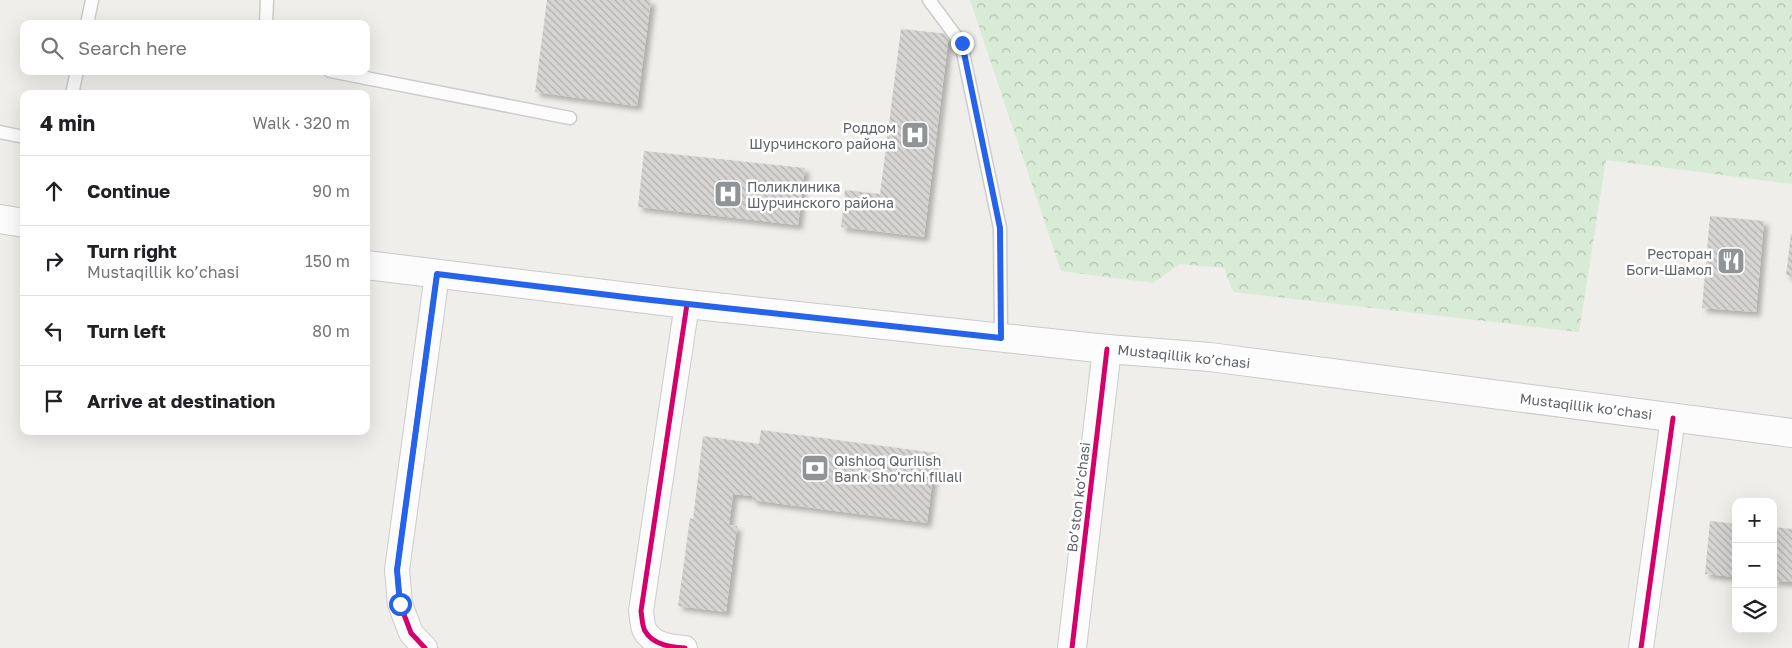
<!DOCTYPE html>
<html lang="en">
<head>
<meta charset="utf-8">
<style>
	:root { --surface:#fff; --page:#f2f2f2; --text:#202124; --muted:#757577; --line:#e0e0e0 }
	body { margin:0; font-family:"Golos Text",sans-serif; background:var(--page); color:var(--text) }
	.controls { position:absolute; right:15px; bottom:15px; display:grid; overflow:hidden; border-radius:10px; box-shadow:0 5px 20px #0002 }
	.controls button { width:45px; height:45px; display:grid; place-items:center; padding:0; border:0; border-bottom:1px solid var(--line); background:var(--surface); color:var(--text); font:25px sans-serif }
	.stop { position:absolute; width:15px; height:15px; margin:-11px; border:4px solid #2563eb; border-radius:50%; background:#fff }
	.stop.end { background:#2563eb; border-color:#fff; box-shadow:0 1px 5px #0008 }
	.list { margin:0; padding:0; list-style:none }
	h2 { display:flex; justify-content:space-between; align-items:center; height:65px; margin:0; padding:0 20px; font-size:21px }
	h2 small { font-size:16px; font-weight:400; color:var(--muted) }
	.list li { display:grid; grid-template-columns:32px 1fr auto; gap:15px; align-items:center; box-sizing:border-box; height:70px; padding:0 20px; border-top:1px solid var(--line) }
	.list b { display:block; font-size:19px; white-space:nowrap }
	.list p { margin:0; font-size:16px; white-space:nowrap; color:var(--muted) }
	.list em { font-size:16px; font-style:normal; color:var(--muted) }
	.icon { flex:none; width:28px; height:28px; fill:none; stroke:currentColor; stroke-width:2; stroke-linecap:round; stroke-linejoin:round }
	.map { position:relative; flex:none; width:1792px; height:648px; overflow:hidden }
	.search { position:absolute; background:var(--surface); box-shadow:0 5px 20px #0002; left:20px; top:20px; width:350px; height:55px; display:flex; align-items:center; gap:12px; box-sizing:border-box; padding:0 18px; border-radius:10px; color:var(--muted); font-size:19px }
	.panel { position:absolute; background:var(--surface); box-shadow:0 5px 20px #0002; left:20px; top:90px; width:350px; height:345px; border-radius:10px }
	.map>svg:first-child { display:block }
</style>
</head>
<body>
<div class="map">
<svg width="1792" height="648" viewBox="0 0 1792 648">
	<defs>
		<pattern id="forest-crowns" width="20" height="18" patternUnits="userSpaceOnUse" patternTransform="scale(1.25)"><rect width="20" height="18" fill="#d8ebd6"/><path d="M2 6a3 3 0 1 1 6 0M12 15a3 3 0 1 1 6 0" fill="none" stroke="#b2c2b1"/></pattern>
		<pattern id="building-back-hatch" width="6" height="6" patternUnits="userSpaceOnUse" patternTransform="scale(1.25)"><rect width="6" height="6" fill="#d6d5d3"/><path d="M-1 5l2 2M0 0l6 6M5-1l2 2" fill="none" stroke="#b1b0af"/></pattern>
		<filter id="shadow"><feDropShadow dx="4.5" dy="4.5" stdDeviation="2.5" flood-color="#0004"/></filter>
	</defs>
	<rect width="100%" height="100%" fill="#efeeea"/>
	<polygon fill="url(#forest-crowns)" points="970,0 1792,0 1792,184 1606,160 1579,332 1233,292 1224,268 1180,264 1153,283 1061,271"/>
	<g fill="url(#building-back-hatch)" filter="url(#shadow)">
		<polygon points="547,0 651,0 637,106 535,92"/>
		<polygon points="901,29 949,34 924,237 841,227 845,190 880,194"/>
		<polygon points="644,151 805,168 798,225 638,207"/>
		<polygon points="1710,216 1764,221 1756,312 1702,308"/>
		<polygon points="1791,234 1792,234 1792,276 1786,275"/>
		<polygon points="761,430 936,453 927,523 752,500 753,496 733,494 729,525 737,526 726,612 678,606 690,518 693,519 703,436 759,444"/>
		<polygon points="1710,521 1736,524 1736,577 1705,574"/>
		<polygon points="1773,527 1792,529 1792,582 1773,581"/>
	</g>
	<g fill="none" stroke-linecap="round" stroke-linejoin="round">
		<defs>
			<g id="service">
				<polyline points="929,0 961,43 1000,228 1001,338"/>
				<polyline points="87,24 92,0"/>
				<polyline points="266,24 267,0"/>
				<polyline points="330,71 570,118"/>
				<polyline points="72,94 77,71"/>
				<polyline points="0,132 24,137"/>
			</g>
			<g id="minor">
				<polyline points="425,648 411,633 400,604 397,570 437,274"/>
				<path d="M685,648c-14,-1 -32,-3 -40,-17 -3,-5 -3,-14 -4,-20l46,-307"/>
				<polyline points="1641,648 1673,418"/>
			</g>
			<polyline id="tertiary" points="1072,648 1107,349"/>
			<g id="secondary">
				<polyline points="0,219 24,223"/>
				<polyline points="366,265 687,304 1107,349 1210,357 1792,433"/>
			</g>
		</defs>
		<use href="#service" stroke="#cbcccc" stroke-width="15"/>
		<use href="#minor" stroke="#cbcccc" stroke-width="26"/>
		<use href="#tertiary" stroke="#cbcccc" stroke-width="30"/>
		<use href="#secondary" stroke="#cacacb" stroke-width="30"/>
		<use href="#service" stroke="#fdfcfc" stroke-width="12"/>
		<use href="#minor" stroke="#fdfcfc" stroke-width="24"/>
		<use href="#tertiary" stroke="#fdfcfc" stroke-width="28"/>
		<use href="#secondary" stroke="#fdfcfc" stroke-width="28"/>
		<defs>
			<g id="cycleway">
				<polyline points="425,648 411,633 400,604 397,570 437,274"/>
				<path d="M685,648c-14,-1 -32,-3 -40,-17 -3,-5 -3,-14 -4,-20l46,-307"/>
				<polyline points="1072,648 1107,349"/>
				<polyline points="1641,648 1673,418"/>
			</g>
		</defs>
		<use href="#cycleway" stroke="#fff" stroke-width="8"/>
		<use href="#cycleway" stroke="#d6006c" stroke-width="5"/>
	</g>
	<g fill="none" stroke-linecap="round" stroke-linejoin="round">
		<polyline stroke="#2563eb" stroke-width="6" points="400,604 397,570 437,274 642,299 1001,338 1000,228 962,43"/>
	</g>
	<defs>
		<symbol id="hospital-square" viewBox="-11 -11 22 22"><rect x="-9" y="-9" width="18" height="18" rx="4" fill="#919496" stroke="#fff"/><path d="M-5-5h3v3.5h4V-5h3V5h-3V1.5h-4V5h-3Z" fill="#fff"/></symbol>
		<symbol id="restaurant-square" viewBox="-11 -11 22 22"><rect x="-9" y="-9" width="18" height="18" rx="4" fill="#919496" stroke="#fff"/><path d="M-5-6h1v4h1v-4h1v4h1v-4h1v5L-1.5 .5V6h-2V.5L-5-1ZM5-6V6H3V1.5H1.5Q1.5-4 5-6Z" fill="#fff"/></symbol>
		<symbol id="bank-square" viewBox="-11 -11 22 22"><rect x="-9" y="-9" width="18" height="18" rx="4" fill="#919496" stroke="#fff"/><path d="M-6-4H6V4H-6ZM0-2.3a2.3 2.3 0 1 0 0 4.6a2.3 2.3 0 1 0 0-4.6Z" fill="#fff"/></symbol>
	</defs>
	<g fill-rule="evenodd">
		<use href="#hospital-square" x="899" y="119" width="32" height="32"/>
		<use href="#hospital-square" x="712" y="178" width="32" height="32"/>
		<use href="#restaurant-square" x="1715" y="245" width="32" height="32"/>
		<use href="#bank-square" x="799" y="452" width="32" height="32"/>
	</g>
	<g text-anchor="middle" dominant-baseline="central" stroke-width="5" stroke-linejoin="round" paint-order="stroke">
		<g font-size="14" fill="#5f6368" stroke="#fff" text-anchor="end">
			<text x="896" y="127">Роддом<tspan x="896" dy="16">Шурчинского района</tspan></text>
			<text x="747" y="186" text-anchor="start">Поликлиника<tspan x="747" dy="16">Шурчинского района</tspan></text>
			<text x="1712" y="253">Ресторан<tspan x="1712" dy="16">Боги-Шамол</tspan></text>
			<text x="834" y="460" text-anchor="start">Qishloq Qurilish<tspan x="834" dy="16">Bank Sho'rchi filiali</tspan></text>
		</g>
		<g font-size="14" fill="#5f6368" stroke="#fff">
			<text transform="translate(1184 356) rotate(6)">Mustaqillik ko’chasi</text>
			<text transform="translate(1586 406) rotate(7)">Mustaqillik ko’chasi</text>
			<text transform="translate(1078 497) rotate(-83)">Bo’ston ko’chasi</text>
		</g>
	</g>
</svg>
<div class="controls">
<button>+</button>
<button>−</button>
<button><svg class="icon" aria-label="layers" viewBox="0 0 24 24"><path d="M12 4l9 5-9 5-9-5zM3 14l9 5 9-5"/></svg></button>
</div>
<div class="stop" style="left:400px;top:604px"></div>
<div class="stop end" style="left:962px;top:43px"></div>
<div class="search"><svg class="icon" aria-label="search" viewBox="0 0 24 24"><circle cx="10" cy="10" r="6"/><path d="M15 15l6 6"/></svg>Search here</div>
<section class="panel">
<h2>4 min<small>Walk · 320 m</small></h2>
<ul class="list">
<li><svg class="icon" aria-label="ahead" viewBox="0 0 24 24"><path d="M12 20V5M6 11l6-6 6 6"/></svg><div><b>Continue</b></div><em>90 m</em></li>
<li><svg class="icon" aria-label="right" viewBox="0 0 24 24"><path d="M7 20v-9h11M14 6l5 5-5 5"/></svg><div><b>Turn right</b><p>Mustaqillik ko’chasi</p></div><em>150 m</em></li>
<li><svg class="icon" aria-label="left" viewBox="0 0 24 24"><path d="M17 20v-9H6M10 6l-5 5 5 5"/></svg><div><b>Turn left</b></div><em>80 m</em></li>
<li><svg class="icon" aria-label="arrive" viewBox="0 0 24 24"><path d="M6 21V4h12l-3 4 3 4H6"/></svg><div><b>Arrive at destination</b></div></li>
</ul>
</section>
</div>
</body>
</html>
